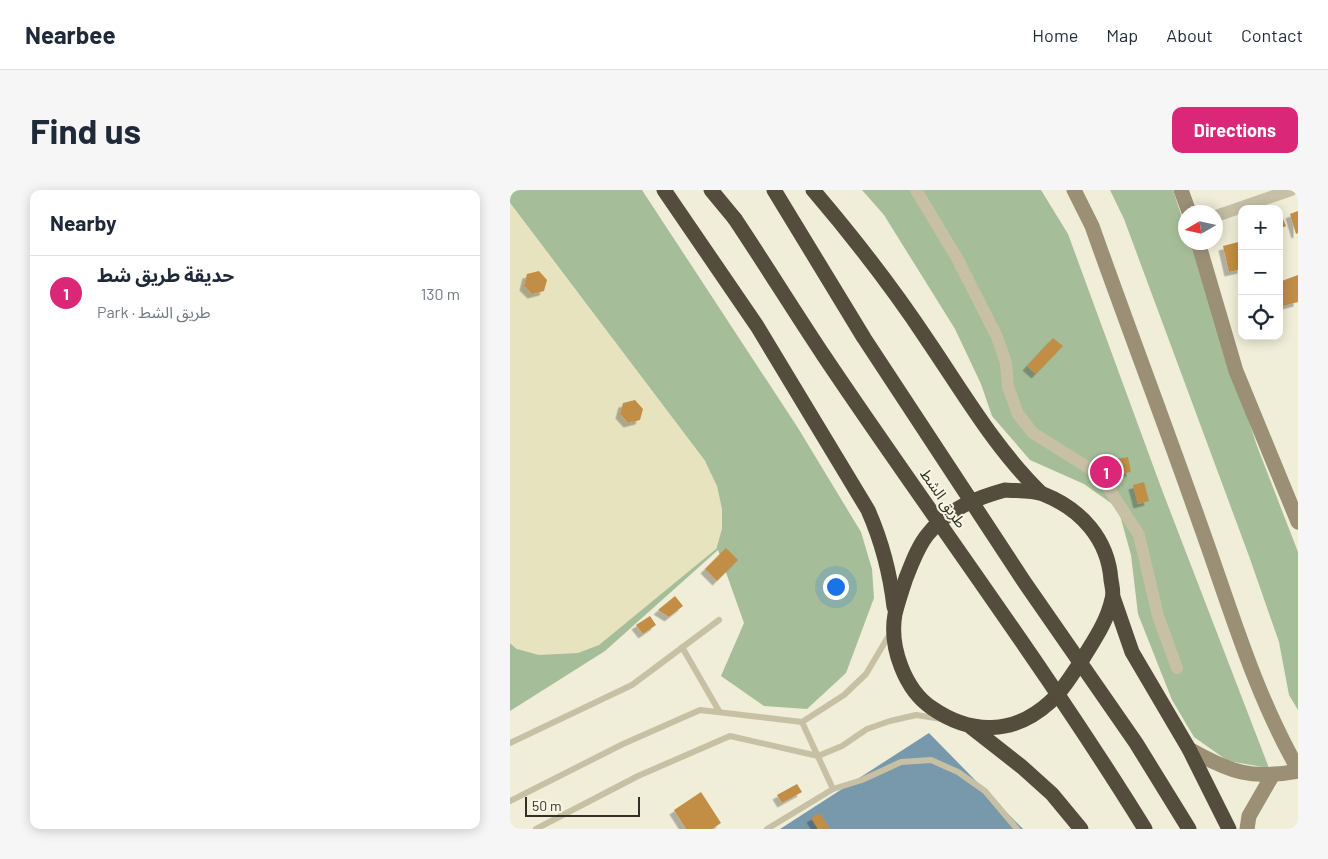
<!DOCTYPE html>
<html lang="en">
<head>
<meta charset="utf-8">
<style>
	:root { --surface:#fff; --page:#f6f6f7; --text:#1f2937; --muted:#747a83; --line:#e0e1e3; --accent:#db2777 }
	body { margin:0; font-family:Barlow,"Noto Sans Arabic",sans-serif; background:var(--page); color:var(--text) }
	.controls { position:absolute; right:15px; top:15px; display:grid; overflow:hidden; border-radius:10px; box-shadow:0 2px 12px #0003 }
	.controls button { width:45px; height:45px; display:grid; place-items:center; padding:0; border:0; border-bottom:1px solid var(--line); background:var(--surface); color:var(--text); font:25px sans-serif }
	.compass { position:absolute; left:668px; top:15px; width:45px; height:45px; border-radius:50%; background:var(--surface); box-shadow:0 2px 12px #0003; rotate:261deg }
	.scale { position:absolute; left:15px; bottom:12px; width:115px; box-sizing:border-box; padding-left:5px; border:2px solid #332f26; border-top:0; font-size:14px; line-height:18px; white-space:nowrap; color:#332f26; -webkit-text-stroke:4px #f8f6e4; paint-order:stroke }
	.you { position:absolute; left:325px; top:396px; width:18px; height:18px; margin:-12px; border:4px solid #fff; border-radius:50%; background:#1a73e8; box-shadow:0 0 0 8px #1a73e833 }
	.badge { display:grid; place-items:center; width:32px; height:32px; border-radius:50%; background:var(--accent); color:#fff; font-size:16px; font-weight:700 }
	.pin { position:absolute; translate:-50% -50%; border:2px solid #fff; box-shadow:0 1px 5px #0006 }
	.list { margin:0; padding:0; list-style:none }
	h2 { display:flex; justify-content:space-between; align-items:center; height:65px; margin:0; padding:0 20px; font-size:21px }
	h2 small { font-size:16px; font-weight:400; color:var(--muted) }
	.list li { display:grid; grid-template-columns:32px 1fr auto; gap:15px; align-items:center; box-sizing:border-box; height:75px; padding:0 20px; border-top:1px solid var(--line) }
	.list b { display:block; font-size:19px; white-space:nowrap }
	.list p { margin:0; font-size:16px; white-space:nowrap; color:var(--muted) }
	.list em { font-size:16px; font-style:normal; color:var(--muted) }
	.icon { flex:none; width:28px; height:28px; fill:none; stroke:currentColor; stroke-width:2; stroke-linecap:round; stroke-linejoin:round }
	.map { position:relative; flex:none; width:788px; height:639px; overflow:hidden; border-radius:10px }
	header { display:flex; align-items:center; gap:30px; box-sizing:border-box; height:70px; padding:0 25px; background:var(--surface); border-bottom:1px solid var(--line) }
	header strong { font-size:24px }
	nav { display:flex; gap:28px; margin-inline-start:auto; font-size:18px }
	.intro { display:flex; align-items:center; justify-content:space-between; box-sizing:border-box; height:120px; padding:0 30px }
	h1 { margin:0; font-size:35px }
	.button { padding:12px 22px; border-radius:10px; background:var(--accent); color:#fff; font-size:18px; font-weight:700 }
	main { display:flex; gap:30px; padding:0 30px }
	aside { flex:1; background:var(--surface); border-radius:10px; box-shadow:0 2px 12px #0003 }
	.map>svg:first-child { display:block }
</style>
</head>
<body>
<header>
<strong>Nearbee</strong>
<nav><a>Home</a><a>Map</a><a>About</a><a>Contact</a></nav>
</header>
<div class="intro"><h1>Find us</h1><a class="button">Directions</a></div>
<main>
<aside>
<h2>Nearby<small></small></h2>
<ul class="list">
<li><span class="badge">1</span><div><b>حديقة طريق شط</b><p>Park · طريق الشط</p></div><em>130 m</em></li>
</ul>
</aside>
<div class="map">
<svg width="788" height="639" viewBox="0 0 788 639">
	<defs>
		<filter id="shadow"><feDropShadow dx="-4.5" dy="4.5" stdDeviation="0" flood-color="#0004"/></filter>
	</defs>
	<rect width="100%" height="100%" fill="#f0edd8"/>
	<g fill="#a5be99">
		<path d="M0,0h132l156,238 63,104 11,37 2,29 -28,75 -39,36 -43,-3 -43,-30 23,-53 -26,-73 -113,101 -95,60v-68l7,6 199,-100c12,-38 2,-52 -11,-88l-195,-258z"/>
		<polygon points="352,0 531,0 558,44 652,300 759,578 718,571 684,547 662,510 628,424 621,365 608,318 574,294 520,270 482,226 471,194 445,139 374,25"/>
		<polygon points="600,0 663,0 675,37 676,52 681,53 747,256 788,362 788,520 779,505 769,452 739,366 614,29"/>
	</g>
	<polygon fill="#e8e3bf" points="0,13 195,271 207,296 212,319 212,339 206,359 89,455 68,463 29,465 7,459 0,453"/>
	<polygon fill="#7898ac" points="419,543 513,639 270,639"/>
	<g fill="#c28d45" filter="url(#shadow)">
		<polygon points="788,21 788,43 786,44 780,24"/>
		<polygon points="773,29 776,36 769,39 769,31"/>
		<polygon points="732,51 732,79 719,82 713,56"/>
		<polygon points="29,81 37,90 34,101 22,104 14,96 17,84"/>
		<polygon points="788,85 788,112 769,117 769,92"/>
		<polygon points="543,148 553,156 526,184 517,176"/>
		<polygon points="125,210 133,219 130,230 118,233 110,224 113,213"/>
		<polygon points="618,267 621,282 603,285 600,270"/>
		<polygon points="634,292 639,311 628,314 623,295"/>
		<polygon points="216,358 228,370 207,391 195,379"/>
		<polygon points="165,406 173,416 159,427 148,420"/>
		<polygon points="140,426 146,435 133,444 126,435"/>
		<polygon points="287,594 292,602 272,613 267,605"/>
		<polygon points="191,602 211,633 202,639 176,639 164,620"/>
		<polygon points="310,623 320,639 308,639 301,628"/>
	</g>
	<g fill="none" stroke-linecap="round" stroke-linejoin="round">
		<g stroke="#c7c0a5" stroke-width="6">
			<polyline points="172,457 209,521"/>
			<polyline points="292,532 323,599"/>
			<polyline points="0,553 122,495 209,430"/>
			<polyline points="0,611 113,554 190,520 292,532 334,505 356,484 381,442"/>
			<polyline points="26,639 128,586 220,546 308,566 332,556 357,539 380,531 406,525 432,529"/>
			<polyline points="257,639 323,599 352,590 391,572 421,570 448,582 475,601 507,639"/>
		</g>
		<g stroke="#c7c0a5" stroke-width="12">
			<polyline points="406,0 447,68 487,147 496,173 498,197 508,224 523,243 590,285 629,345 648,426 667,478"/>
			<polyline points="706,26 781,0"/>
		</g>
		<g stroke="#9b9076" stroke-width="15">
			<path d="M564,0l18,36c35,99 73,198 108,298 30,83 54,168 98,245"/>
			<polyline points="671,0 679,22"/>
			<polyline points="688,52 726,181 788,332"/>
			<path d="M679,559c41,23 62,31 109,22"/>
			<polyline points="737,639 739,626 762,586"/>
		</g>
		<g stroke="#544c3d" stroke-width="15">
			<path d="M154,0l93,136 111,184c14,32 22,62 26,97"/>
			<polyline points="201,0 225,29"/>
			<path d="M303,0c41,48 80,98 115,151 36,53 67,107 113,152"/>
			<path d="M495,300c12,1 27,0 38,4 38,15 65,45 68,86 1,6 3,13 1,19 -5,23 -18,41 -30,61 -10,14 -19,31 -32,42 -36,33 -79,33 -118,6 -27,-18 -43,-61 -37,-94 3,-12 7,-24 11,-36 6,-15 12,-32 22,-44 20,-25 48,-36 77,-44z"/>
			<polyline points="603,407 622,462 679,559 719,639"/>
			<polyline points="461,537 512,577 542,604 571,639"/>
		</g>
		<g stroke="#544c3d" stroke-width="15">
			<polyline points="264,0 354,148 515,393 626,553 679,639"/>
			<path d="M225,29c30,45 59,92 89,137 106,158 221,311 321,473"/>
		</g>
	</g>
	<g text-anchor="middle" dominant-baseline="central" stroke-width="4" stroke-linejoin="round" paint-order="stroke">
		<g font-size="15" fill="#332f26" stroke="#f8f6e4">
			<text transform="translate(434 308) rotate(55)">طريق الشط</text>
		</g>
	</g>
</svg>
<div class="controls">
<button>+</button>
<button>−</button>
<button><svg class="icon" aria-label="locate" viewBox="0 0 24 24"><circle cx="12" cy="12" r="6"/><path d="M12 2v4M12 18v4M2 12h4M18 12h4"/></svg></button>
</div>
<svg class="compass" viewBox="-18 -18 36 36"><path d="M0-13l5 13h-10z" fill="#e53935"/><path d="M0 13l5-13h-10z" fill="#747a83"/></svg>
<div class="scale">50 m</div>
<div class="you"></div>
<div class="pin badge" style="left:596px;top:282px">1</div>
</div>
</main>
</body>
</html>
